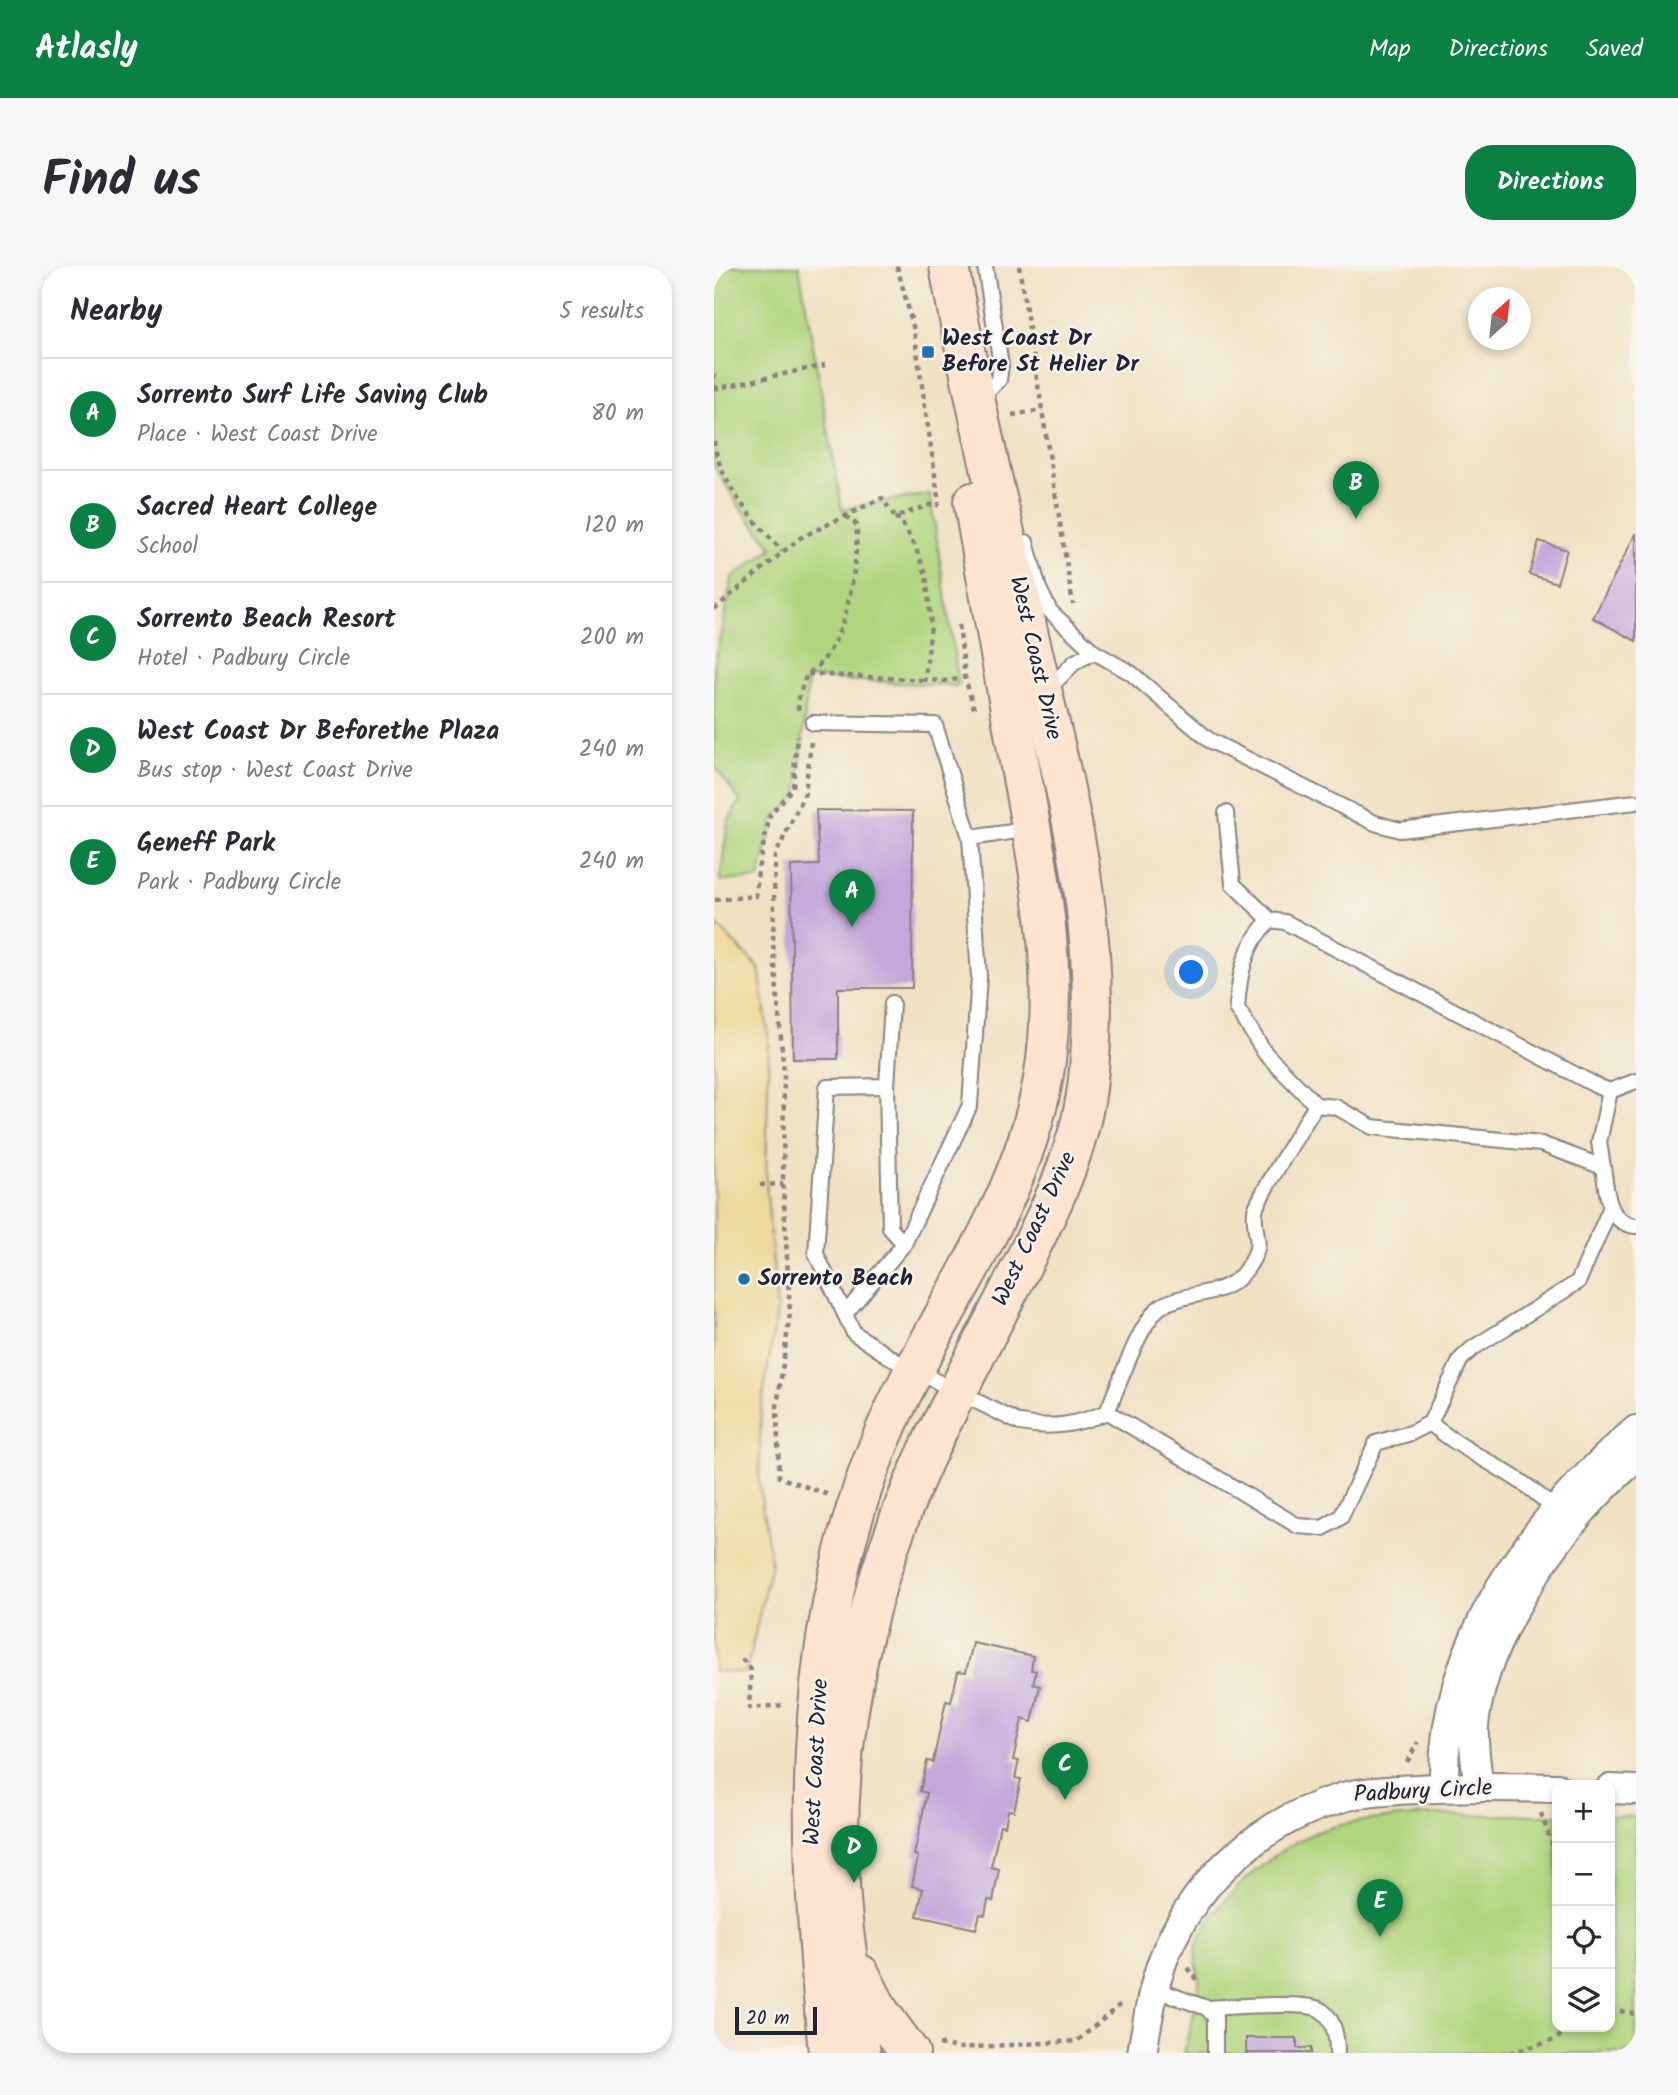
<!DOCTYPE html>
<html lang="en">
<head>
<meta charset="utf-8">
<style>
	:root { --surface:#fff; --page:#f7f7f7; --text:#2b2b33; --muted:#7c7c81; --line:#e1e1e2; --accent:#0b8043 }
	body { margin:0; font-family:Kalam,sans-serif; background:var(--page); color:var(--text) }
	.controls { position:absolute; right:21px; bottom:21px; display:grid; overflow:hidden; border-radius:14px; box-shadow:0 4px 10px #0003 }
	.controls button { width:63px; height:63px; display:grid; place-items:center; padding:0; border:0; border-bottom:2px solid var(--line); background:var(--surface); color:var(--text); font:35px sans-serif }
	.compass { position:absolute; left:754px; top:21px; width:63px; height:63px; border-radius:50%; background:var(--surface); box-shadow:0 4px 10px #0003; rotate:27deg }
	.scale { position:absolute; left:21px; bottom:18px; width:82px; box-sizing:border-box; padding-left:7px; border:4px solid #22223b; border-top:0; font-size:19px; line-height:24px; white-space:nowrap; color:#22223b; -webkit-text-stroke:5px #f7f3e8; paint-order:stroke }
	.you { position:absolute; left:478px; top:707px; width:24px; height:24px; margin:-18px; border:5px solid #fff; border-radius:50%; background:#1a73e8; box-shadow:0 0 0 10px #1a73e833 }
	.badge { display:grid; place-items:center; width:46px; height:46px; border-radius:50%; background:var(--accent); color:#fff; font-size:23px; font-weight:700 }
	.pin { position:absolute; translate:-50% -58px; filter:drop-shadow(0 2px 4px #0008) }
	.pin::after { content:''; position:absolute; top:37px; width:24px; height:21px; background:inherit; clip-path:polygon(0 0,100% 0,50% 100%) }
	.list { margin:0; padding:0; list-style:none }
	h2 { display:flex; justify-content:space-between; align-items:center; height:91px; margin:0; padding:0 28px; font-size:30px }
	h2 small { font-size:23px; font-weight:400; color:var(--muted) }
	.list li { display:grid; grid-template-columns:46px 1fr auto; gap:21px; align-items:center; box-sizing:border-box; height:112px; padding:0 28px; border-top:2px solid var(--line) }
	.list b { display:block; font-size:26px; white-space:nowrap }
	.list p { margin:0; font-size:23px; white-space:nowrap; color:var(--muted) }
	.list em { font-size:23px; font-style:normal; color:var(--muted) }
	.icon { flex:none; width:38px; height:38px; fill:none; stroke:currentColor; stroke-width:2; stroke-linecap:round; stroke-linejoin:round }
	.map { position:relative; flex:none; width:922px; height:1787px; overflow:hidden; border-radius:28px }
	header { display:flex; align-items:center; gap:42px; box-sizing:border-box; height:98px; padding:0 35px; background:var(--accent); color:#fff }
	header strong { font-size:33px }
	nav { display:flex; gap:38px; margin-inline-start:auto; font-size:24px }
	.intro { display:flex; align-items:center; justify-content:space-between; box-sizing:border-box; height:168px; padding:0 42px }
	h1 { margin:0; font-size:49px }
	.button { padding:18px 32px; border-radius:28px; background:var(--accent); color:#fff; font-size:24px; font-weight:700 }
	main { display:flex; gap:42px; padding:0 42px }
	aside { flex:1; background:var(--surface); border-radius:28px; box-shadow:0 4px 10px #0003 }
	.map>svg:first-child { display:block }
</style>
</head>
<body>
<header>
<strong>Atlasly</strong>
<nav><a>Map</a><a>Directions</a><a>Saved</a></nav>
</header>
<div class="intro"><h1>Find us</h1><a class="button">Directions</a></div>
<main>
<aside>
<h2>Nearby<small>5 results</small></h2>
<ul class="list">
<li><span class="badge">A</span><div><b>Sorrento Surf Life Saving Club</b><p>Place · West Coast Drive</p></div><em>80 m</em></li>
<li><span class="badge">B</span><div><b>Sacred Heart College</b><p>School</p></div><em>120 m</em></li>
<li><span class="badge">C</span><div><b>Sorrento Beach Resort</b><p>Hotel · Padbury Circle</p></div><em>200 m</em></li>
<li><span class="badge">D</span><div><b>West Coast Dr Beforethe Plaza</b><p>Bus stop · West Coast Drive</p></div><em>240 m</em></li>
<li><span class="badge">E</span><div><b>Geneff Park</b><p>Park · Padbury Circle</p></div><em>240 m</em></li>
</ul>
</aside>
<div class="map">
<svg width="922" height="1787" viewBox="0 0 922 1787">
	<rect width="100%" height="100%" fill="#f7f3e8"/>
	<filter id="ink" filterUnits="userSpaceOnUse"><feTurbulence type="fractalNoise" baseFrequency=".0143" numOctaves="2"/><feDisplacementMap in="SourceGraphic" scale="14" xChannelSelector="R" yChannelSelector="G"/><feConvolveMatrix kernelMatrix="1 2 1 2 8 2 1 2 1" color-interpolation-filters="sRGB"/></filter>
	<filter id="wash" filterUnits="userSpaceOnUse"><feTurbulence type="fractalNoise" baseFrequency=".00686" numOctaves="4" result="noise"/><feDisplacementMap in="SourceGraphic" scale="28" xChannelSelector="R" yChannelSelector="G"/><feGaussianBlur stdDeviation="1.57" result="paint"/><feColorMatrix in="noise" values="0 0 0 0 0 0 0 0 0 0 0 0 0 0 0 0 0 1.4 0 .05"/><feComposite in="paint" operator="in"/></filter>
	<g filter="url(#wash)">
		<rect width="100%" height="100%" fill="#f0e1c3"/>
		<g fill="#b1d57e" stroke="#6a7c5c" stroke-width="2">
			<polygon points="0,0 85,0 128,243 216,228 245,420 94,412 84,529 60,553 45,613 6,615 14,556 26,535 0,499 0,401 18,312 59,282 25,240 0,200"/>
			<path d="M712,1549h131v212h53v-211l26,1v236h-452c5,-22 13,-45 15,-68 2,-11 -6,-25 -3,-36 13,-46 85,-107 130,-120 33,-10 67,-11 100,-14z"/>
		</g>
		<polygon fill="#eeda9e" stroke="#887e6c" stroke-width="2" points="0,656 45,702 55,774 52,915 63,1045 47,1144 45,1218 57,1297 32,1407 0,1405"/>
		<g id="blocks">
			<g fill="#c4a8dc">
				<polygon points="922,267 922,375 879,352"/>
				<polygon points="825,275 853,284 843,317 815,308"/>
				<polygon points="102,544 199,545 198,722 124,722 124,793 79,793 77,600 105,599"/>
				<polygon points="259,1377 319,1390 317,1404 322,1405 319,1418 326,1420 318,1456 308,1453 299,1494 305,1495 301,1512 307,1513 300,1545 294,1544 291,1560 286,1559 277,1601 285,1603 279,1635 274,1634 271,1649 266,1648 262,1663 203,1650 209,1623 198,1620 204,1590 200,1589 213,1527 206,1525 213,1495 219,1496 232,1435 237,1436 244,1405 252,1406"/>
				<polygon points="532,1772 583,1772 583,1782 597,1782 597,1787 532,1787"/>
			</g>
		</g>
	</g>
	<g filter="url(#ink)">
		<use href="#blocks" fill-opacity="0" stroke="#89827f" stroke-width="2"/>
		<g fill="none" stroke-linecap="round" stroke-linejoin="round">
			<defs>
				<g id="service">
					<polyline points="266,133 285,114 287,99 271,0"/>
					<polyline points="312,276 325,323 336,345 380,386 417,407 495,474 661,557 686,564 703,562 922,536"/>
					<polyline points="333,424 361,396 380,386"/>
					<polyline points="99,457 221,459 256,572 265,711 256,839 190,978 131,1048"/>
					<polyline points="512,547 519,618 556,654"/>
					<polyline points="256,572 317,563"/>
					<path d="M178,737l-5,83 -60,1 -11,167 38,79 42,28 124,62c32,6 56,2 87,-11 11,-24 34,-95 56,-107 25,-14 64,-8 82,-34 23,-31 7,-33 10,-60 2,-13 51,-89 61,-106l-51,-52 -28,-45c2,-33 8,-65 33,-88l15,2 312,164 13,5 26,-10"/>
					<polyline points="173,820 176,962 190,978"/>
					<polyline points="602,839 622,841 658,861 827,878 889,901 885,876 896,825"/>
					<path d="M889,901c4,24 3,56 33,59"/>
					<polyline points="393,1146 584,1260 609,1262 627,1251 662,1177 697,1167 716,1157 747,1093 759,1082 864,1016 896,943"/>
					<path d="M716,1157c38,33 91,50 124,87"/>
					<polyline points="440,1723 493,1742 501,1751 501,1787"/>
					<path d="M493,1742c22,-1 95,-7 112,1 15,8 18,28 18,44"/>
				</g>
				<g id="minor">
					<path d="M730,1520c-4,-142 90,-268 192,-356"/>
					<path d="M764,1520c-1,-22 -7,-47 -3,-69 13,-90 91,-202 161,-259"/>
					<polyline points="896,1523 922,1524"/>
					<path d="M428,1787c6,-34 11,-71 25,-103 32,-74 96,-129 174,-152 17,-6 39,-6 57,-8 54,-4 106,-3 159,-2"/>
				</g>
				<g id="secondary">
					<polyline points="146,1708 165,1745 196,1787"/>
					<path d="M114,1787c-20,-212 -31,-409 52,-611 54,-130 148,-240 166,-382 12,-97 -7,-193 -25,-288 -16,-90 -32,-180 -48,-270"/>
					<path d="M147,1787c-8,-64 -21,-129 -22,-194 -3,-146 32,-291 96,-423 26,-52 53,-105 80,-157 31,-61 63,-122 72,-191 19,-154 -20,-292 -55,-440 -30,-127 -60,-254 -83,-382"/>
				</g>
			</defs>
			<use href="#service" stroke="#89827f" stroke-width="18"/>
			<use href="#minor" stroke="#89827f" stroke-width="32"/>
			<use href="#secondary" stroke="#89827f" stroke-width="42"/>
			<g stroke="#89827f" stroke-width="4.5" stroke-dasharray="5 5" stroke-linecap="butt">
				<polyline points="183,0 200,64 225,237"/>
				<polyline points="305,0 359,338"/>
				<polyline points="0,108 0,124"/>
				<polyline points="0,123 111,99"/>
				<polyline points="298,149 328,144"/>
				<path d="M0,175c5,42 40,80 68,110"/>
				<polyline points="181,252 186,253 200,278 212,308 217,359 211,414 235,415 251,411"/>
				<polyline points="0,343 86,272 168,232 181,251 221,237 225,240"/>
				<polyline points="245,359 251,411 261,447"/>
				<polyline points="94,408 211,414"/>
				<path d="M84,444l1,-15 8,-21c40,-22 50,-106 50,-149l-11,-9"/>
				<polyline points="97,476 91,527 61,590 59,677 70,808 69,918 76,1047 63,1141 65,1211 115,1229"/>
				<polyline points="1,634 42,630 44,603 56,549 79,521 83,470"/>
				<polyline points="46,919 69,918"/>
				<polyline points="28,1393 37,1404 35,1442 70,1439"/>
				<polyline points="693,1496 704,1476"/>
				<polyline points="827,1547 843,1593"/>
				<polyline points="474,1702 486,1717"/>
				<polyline points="896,1743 922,1748"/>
				<polyline points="225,1778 244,1782 363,1775 408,1737"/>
				<polyline points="796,1787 841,1774 856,1761"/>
			</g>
			<use href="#service" stroke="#fff" stroke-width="14"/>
			<use href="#minor" stroke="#fff" stroke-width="28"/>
			<use href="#secondary" stroke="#fde4d1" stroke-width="38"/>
		</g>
	</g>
	<g fill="#1f6fb2" stroke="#f7f3e8" stroke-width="2.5">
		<rect x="207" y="79" width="14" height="14" rx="3.5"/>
		<circle cx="30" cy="1013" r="7"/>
	</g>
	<g text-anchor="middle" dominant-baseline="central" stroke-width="5" stroke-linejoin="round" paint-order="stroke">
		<g font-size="23" font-weight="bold" fill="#22223b" stroke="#f7f3e8" text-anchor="start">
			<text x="228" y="73">West Coast Dr<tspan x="228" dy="26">Before St Helier Dr</tspan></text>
			<text x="44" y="1013">Sorrento Beach</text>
		</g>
		<g font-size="23" fill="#22223b" stroke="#f7f3e8">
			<text transform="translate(321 392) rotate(77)">West Coast Drive</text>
			<text transform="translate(321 963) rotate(-65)">West Coast Drive</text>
			<text transform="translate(103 1496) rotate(-87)">West Coast Drive</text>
			<text transform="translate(709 1526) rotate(-3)">Padbury Circle</text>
		</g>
	</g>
</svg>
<div class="controls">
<button>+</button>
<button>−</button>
<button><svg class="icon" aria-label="locate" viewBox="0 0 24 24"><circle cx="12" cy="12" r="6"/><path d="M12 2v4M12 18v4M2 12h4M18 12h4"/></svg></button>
<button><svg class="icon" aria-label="layers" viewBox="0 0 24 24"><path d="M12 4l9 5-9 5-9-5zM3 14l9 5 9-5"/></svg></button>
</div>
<svg class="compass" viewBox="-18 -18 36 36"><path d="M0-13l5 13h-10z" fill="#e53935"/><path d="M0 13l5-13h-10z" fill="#7c7c81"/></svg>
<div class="scale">20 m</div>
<div class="you"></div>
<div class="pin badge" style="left:138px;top:661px">A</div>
<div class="pin badge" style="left:642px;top:253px">B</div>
<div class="pin badge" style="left:351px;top:1534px">C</div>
<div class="pin badge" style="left:140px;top:1617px">D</div>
<div class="pin badge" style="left:666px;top:1671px">E</div>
</div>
</main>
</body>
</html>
